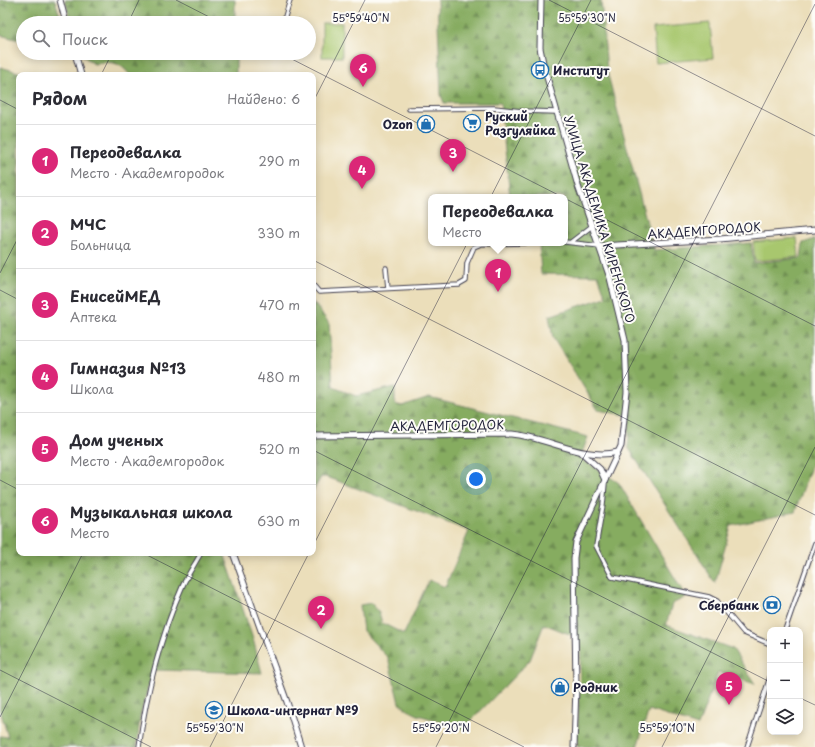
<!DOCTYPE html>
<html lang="ru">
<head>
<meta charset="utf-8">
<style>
	:root { --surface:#fff; --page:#f2f2f3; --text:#2b2b33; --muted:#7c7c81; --line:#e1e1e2; --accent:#db2777 }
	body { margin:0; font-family:"Playpen Sans",sans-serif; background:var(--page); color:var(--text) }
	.controls { position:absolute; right:12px; bottom:12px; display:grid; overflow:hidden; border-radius:8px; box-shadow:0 2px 10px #0003 }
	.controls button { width:36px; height:36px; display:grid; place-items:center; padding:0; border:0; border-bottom:1px solid var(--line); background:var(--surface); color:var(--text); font:20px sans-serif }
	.you { position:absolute; left:476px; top:479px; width:14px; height:14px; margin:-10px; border:3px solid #fff; border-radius:50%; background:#1a73e8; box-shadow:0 0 0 6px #1a73e833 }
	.badge { display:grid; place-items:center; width:26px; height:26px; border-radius:50%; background:var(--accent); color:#fff; font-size:13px; font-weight:700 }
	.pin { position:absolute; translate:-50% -33px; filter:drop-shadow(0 1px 2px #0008) }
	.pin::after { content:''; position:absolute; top:21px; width:14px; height:12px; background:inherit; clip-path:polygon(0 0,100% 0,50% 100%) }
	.popup { position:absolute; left:428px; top:194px; width:140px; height:52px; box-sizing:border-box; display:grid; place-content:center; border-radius:8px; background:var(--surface); filter:drop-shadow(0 1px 3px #0005); font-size:13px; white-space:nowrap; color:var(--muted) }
	.popup b { font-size:15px; color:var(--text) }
	.popup::after { content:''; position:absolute; left:50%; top:100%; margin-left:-8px; border:8px solid transparent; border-top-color:var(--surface) }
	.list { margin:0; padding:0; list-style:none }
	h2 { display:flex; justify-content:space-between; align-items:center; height:52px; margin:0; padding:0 16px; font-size:17px }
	h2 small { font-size:13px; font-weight:400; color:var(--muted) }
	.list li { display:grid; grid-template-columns:26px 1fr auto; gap:12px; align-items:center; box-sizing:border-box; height:72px; padding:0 16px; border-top:1px solid var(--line) }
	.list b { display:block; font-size:15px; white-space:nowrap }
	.list p { margin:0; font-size:13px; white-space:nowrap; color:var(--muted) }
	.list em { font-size:13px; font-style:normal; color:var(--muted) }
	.icon { flex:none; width:22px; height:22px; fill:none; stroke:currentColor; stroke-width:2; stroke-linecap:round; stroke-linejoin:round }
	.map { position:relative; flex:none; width:815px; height:747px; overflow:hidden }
	.search { position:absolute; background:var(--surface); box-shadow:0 2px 10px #0003; left:16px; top:16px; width:300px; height:44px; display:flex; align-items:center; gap:10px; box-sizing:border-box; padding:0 14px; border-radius:22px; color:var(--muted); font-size:15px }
	.panel { position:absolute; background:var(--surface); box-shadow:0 2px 10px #0003; left:16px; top:72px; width:300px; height:484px; border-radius:8px }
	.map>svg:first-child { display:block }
</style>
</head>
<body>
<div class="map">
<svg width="815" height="747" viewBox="0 0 815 747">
	<defs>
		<pattern id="forest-firs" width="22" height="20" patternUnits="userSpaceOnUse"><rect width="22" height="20" fill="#86ac61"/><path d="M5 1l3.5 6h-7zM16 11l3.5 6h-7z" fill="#6d8c51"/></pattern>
	</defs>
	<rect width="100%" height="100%" fill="#fdfcf7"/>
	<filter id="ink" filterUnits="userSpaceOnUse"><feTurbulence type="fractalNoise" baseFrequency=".025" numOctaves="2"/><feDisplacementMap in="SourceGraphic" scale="8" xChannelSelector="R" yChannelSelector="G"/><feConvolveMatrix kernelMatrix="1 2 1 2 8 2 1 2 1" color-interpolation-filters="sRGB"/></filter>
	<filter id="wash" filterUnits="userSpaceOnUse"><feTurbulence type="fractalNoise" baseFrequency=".012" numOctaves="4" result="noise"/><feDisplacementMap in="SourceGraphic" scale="16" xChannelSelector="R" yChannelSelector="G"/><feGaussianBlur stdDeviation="0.9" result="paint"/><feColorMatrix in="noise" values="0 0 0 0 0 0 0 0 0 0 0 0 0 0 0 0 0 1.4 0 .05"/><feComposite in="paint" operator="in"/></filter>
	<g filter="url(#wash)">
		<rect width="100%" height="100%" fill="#ebdeba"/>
		<g fill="#a8c76e" stroke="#657454">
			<rect x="322" y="23" width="20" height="34"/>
			<polygon points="710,23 713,58 656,63 653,28"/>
			<polygon points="797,238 799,257 755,261 753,242"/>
		</g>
		<g fill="url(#forest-firs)" stroke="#54674e">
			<polygon points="0,0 55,0 62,23 23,23 23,41 0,35"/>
			<polygon points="65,0 235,0 235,23 71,23"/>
			<polygon points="437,0 601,0 607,71 654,250 751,243 754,263 801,258 803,243 815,239 815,455 795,512 731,526 715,583 628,447 630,416 598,410 553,338 549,316 606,297 598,275 541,274 539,243 565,243 565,197 510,197 500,103 444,103 441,95"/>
			<path d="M79,53h157v22h-106c-11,-14 -19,-14 -36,-11z"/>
			<polygon points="0,67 29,75 19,75 19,553 224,553 253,639 262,673 153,670 140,716 137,747 0,747 0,736 8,737 0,710"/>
			<polygon points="313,302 329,323 333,387 356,396 395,387 395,404 402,406 429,397 588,437 580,458 619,483 686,597 672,604 666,625 733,649 755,684 718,672 698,726 649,710 637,747 577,747 581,645 572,635 544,624 530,660 462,730 457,726 418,715 408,710 399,703 388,658 363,631 360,605 371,603 379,612 382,623 404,634 429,580 445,587 469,531 327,477 321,477 313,491"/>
		</g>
	</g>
	<g filter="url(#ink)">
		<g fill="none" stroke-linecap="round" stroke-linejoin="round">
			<defs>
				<g id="street">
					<polyline points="284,20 290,0"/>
					<polyline points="409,109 494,108 522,111 556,112"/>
					<polyline points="565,242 600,246"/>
					<polyline points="571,242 592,226"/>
					<polyline points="386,268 388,288"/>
					<polyline points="313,285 319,292 459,285 466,281 467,263 474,247 481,244 525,243"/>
					<polyline points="605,483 603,505 596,546 612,577 709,597 717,601 744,633 770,644"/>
					<polyline points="785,630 815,543"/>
					<path d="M139,747c7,-53 22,-113 44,-162 5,-11 12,-21 18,-32"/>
					<polyline points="747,747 770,677"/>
				</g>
				<g id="secondary">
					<polyline points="60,0 66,23"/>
					<polyline points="541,0 540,48 543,63 578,186 610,278 625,340 627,392 621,446 576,542 574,558 576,686 574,747"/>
					<polyline points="75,53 81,75"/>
					<polyline points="600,246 720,239 815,230"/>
					<path d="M313,436l199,-2c35,3 72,27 106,18"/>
					<polyline points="582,453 600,469 605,480"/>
					<polyline points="233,553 287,702 301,747"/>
				</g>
			</defs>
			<use href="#street" stroke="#403e4e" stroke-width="5.5"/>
			<use href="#secondary" stroke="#403e4e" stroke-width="7"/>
			<use href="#street" stroke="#fff" stroke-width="3.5"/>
			<use href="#secondary" stroke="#fff" stroke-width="5"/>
		</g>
	</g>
	<path fill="none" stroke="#22223b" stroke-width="1" stroke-opacity="0.45" d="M176,0l45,23M549,0l266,136M128,23l11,-23M280,53l535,273M101,75l11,-22M0,100l19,10M313,102l52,-102M313,260l502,255M0,273l19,-37M0,290l19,10M313,450l457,232M0,480l19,10M313,546l278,-546M143,553l381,194M0,670l151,77M800,698l15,7M0,717l83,-164M210,747l99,-194M436,747l379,-743M662,747l153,-300"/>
	<defs>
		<symbol id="bus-ring" viewBox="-11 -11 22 22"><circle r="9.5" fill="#fdfcf7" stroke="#1f6fb2" stroke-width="1.5"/><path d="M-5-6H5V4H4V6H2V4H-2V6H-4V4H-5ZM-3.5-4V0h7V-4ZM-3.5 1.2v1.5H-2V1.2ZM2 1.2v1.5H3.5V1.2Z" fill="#1f6fb2"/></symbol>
		<symbol id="supermarket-ring" viewBox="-11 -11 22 22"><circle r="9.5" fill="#fdfcf7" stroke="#1f6fb2" stroke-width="1.5"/><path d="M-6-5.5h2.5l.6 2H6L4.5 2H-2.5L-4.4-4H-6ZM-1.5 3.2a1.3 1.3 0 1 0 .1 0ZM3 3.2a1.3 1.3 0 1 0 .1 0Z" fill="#1f6fb2"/></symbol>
		<symbol id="shop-ring" viewBox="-11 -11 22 22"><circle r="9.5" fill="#fdfcf7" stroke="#1f6fb2" stroke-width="1.5"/><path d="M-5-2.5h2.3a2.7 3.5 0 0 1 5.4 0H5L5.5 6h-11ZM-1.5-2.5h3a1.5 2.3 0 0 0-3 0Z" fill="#1f6fb2"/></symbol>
		<symbol id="bank-ring" viewBox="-11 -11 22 22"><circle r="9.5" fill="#fdfcf7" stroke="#1f6fb2" stroke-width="1.5"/><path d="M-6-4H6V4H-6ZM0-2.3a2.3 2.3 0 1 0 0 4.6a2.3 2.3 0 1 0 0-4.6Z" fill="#1f6fb2"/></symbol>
		<symbol id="school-ring" viewBox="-11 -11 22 22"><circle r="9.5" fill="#fdfcf7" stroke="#1f6fb2" stroke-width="1.5"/><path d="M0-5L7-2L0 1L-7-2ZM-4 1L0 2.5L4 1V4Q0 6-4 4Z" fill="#1f6fb2"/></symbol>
	</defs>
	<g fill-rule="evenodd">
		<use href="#bus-ring" x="530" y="60" width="20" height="20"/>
		<use href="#supermarket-ring" x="462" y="113" width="20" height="20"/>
		<use href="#shop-ring" x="416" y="114" width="20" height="20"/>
		<use href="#bank-ring" x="762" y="595" width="20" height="20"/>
		<use href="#shop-ring" x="550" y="677" width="20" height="20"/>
		<use href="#school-ring" x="204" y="700" width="20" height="20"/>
	</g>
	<g text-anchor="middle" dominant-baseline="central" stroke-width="4" stroke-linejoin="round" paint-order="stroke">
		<g font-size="12" font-weight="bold" fill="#22223b" stroke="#fdfcf7" text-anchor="start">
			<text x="553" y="70">Институт</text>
			<text x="485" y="116">Руский<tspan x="485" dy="14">Разгуляйка</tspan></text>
			<text x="413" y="124" text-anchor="end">Ozon</text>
			<text x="759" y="605" text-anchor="end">Сбербанк</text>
			<text x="573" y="687">Родник</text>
			<text x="227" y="710">Школа-интернат №9</text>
		</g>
		<g font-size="12" fill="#22223b" stroke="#fdfcf7">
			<text transform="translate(600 219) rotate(73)">УЛИЦА АКАДЕМИКА КИРЕНСКОГО</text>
			<text transform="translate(704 230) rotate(-4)">АКАДЕМГОРОДОК</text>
			<text transform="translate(447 425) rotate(-1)">АКАДЕМГОРОДОК</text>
		</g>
	</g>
	<g font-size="10" text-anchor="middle" fill="#22223b" stroke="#fdfcf7" stroke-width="4" stroke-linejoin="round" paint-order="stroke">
		<text x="361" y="22">55°59'40"N</text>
		<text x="587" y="22">55°59'30"N</text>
		<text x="215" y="732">55°59'30"N</text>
		<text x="441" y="732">55°59'20"N</text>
		<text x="667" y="732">55°59'10"N</text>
	</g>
</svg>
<div class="controls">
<button>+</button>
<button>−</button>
<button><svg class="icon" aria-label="layers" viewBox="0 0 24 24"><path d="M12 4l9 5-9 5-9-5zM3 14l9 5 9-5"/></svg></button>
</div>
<div class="you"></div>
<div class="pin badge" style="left:498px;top:292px">1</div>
<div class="popup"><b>Переодевалка</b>Место</div>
<div class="pin badge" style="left:321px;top:629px">2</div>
<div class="pin badge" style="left:453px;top:172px">3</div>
<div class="pin badge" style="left:362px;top:189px">4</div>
<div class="pin badge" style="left:729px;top:705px">5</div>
<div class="pin badge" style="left:363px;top:87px">6</div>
<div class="search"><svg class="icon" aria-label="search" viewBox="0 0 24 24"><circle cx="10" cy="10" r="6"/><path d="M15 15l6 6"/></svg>Поиск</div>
<section class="panel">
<h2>Рядом<small>Найдено: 6</small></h2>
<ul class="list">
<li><span class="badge">1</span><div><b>Переодевалка</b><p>Место · Академгородок</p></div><em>290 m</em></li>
<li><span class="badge">2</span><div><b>МЧС</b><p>Больница</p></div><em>330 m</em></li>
<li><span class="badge">3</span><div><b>ЕнисейМЕД</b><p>Аптека</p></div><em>470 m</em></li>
<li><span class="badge">4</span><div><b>Гимназия №13</b><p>Школа</p></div><em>480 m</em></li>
<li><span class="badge">5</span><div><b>Дом ученых</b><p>Место · Академгородок</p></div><em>520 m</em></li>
<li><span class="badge">6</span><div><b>Музыкальная школа</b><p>Место</p></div><em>630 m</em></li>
</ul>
</section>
</div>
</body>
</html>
